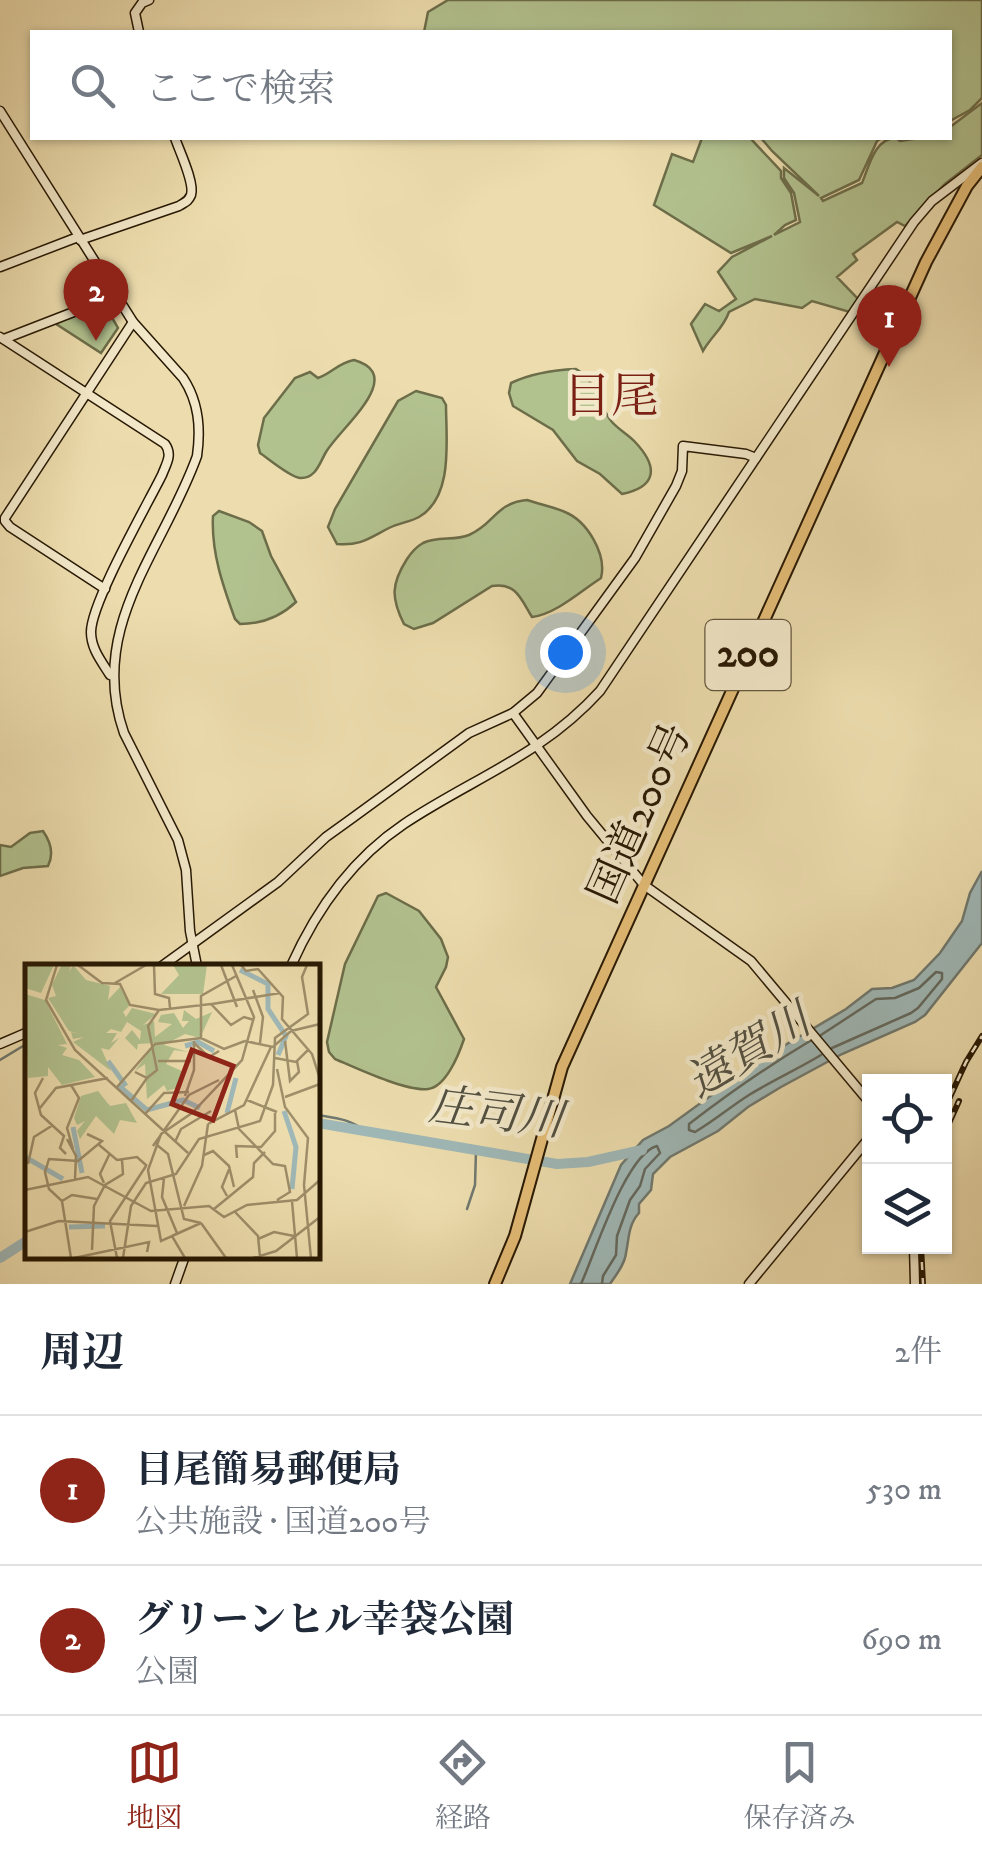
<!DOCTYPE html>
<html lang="ja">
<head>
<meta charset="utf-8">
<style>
	:root { --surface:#fff; --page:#f6f6f7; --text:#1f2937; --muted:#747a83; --line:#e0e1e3; --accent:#8f2418 }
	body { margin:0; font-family:"IM FELL DW Pica","Noto Serif JP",serif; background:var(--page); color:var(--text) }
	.controls { position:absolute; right:30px; bottom:30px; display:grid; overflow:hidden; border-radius:0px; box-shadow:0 2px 8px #0004 }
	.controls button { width:90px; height:90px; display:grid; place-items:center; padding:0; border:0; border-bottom:2px solid var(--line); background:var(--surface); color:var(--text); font:50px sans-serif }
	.you { position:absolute; left:565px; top:652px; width:35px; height:35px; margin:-25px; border:8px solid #fff; border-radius:50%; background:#1a73e8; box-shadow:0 0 0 15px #1a73e833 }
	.badge { display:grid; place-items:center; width:65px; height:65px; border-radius:50%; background:var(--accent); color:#fff; font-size:32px; font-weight:700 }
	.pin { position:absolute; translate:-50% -82px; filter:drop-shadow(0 2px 5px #0008) }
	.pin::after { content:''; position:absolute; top:52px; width:35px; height:30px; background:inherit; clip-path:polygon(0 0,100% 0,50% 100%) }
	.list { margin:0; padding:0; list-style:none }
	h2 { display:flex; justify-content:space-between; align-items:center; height:130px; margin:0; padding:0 40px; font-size:42px }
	h2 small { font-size:32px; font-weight:400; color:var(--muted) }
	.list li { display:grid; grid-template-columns:65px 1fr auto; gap:30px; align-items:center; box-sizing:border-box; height:150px; padding:0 40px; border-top:2px solid var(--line) }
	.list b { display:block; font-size:38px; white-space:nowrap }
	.list p { margin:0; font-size:32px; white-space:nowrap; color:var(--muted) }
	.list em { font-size:32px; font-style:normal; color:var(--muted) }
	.icon { flex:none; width:55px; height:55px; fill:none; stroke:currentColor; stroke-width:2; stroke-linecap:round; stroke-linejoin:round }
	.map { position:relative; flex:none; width:982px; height:1284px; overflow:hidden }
	.search { position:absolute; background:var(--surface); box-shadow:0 2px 8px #0004; left:30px; right:30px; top:30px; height:110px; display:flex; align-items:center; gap:25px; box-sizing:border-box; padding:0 35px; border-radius:0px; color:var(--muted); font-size:38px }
	.sheet { height:430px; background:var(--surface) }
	nav { display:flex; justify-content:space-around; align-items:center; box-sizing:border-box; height:140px; border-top:2px solid var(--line); background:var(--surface); font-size:28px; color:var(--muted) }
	nav a { display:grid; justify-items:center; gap:5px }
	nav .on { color:var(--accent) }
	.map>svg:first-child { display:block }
</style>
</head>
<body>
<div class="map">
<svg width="982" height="1284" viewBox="0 0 982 1284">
	<rect width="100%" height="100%" fill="#edddae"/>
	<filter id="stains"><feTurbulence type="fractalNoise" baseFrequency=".002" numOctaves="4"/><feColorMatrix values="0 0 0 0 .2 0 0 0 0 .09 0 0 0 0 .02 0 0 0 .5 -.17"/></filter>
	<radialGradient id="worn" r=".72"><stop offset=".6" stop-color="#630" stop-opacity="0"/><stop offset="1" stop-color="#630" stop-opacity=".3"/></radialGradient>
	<g fill="#b2c28f" stroke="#6c6d49" stroke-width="2.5">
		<polygon points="448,0 982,0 982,98 970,110 950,121 950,32 424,32 428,12"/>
		<path d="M982,103v52l-37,29 -40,42 -8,-4 -44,32 4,6 -20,17 21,22 -8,13 -38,-11 -10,7 -47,-9 -26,13c-6,17 -17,23 -26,39l-12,-27 14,-20 14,7 17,-12 -18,-27 14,-15 40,-21 -41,17 -77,-48 18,-51 21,8 9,-24h48l31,33v7l10,15 5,27 -11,5 -11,10 26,-13 -6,-29 -10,-15v-10l35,28 -47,-45 -11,-13h121l-5,3 -18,39 -38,18 2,3 39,-18c7,-17 13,-45 34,-45l4,3 20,-3h30v-11z"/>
		<polygon points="103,302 118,328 101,353 53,322"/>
		<path d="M354,360c54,15 -14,68 -28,92 -6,10 -10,27 -26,26 -10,-1 -31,-19 -40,-25l-2,-8 6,-27 31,-40 15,-6 8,6c14,-5 20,-15 36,-18z"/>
		<path d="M576,369c21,12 21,35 36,53 7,8 17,13 24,21 23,25 20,44 -14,51l-22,-20 -23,-13 -24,-31 -40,-24 -4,-13 2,-10c21,-10 42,-13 65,-14z"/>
		<path d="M416,391l26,7 4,7c0,34 8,92 -27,112 -9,5 -20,6 -30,11 -20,10 -28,18 -52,16l-9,-17 7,-18 63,-108z"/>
		<path d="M527,500c12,4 27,7 38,12 22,9 42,42 36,66 -20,13 -45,36 -69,39 -11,-18 -16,-35 -40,-31l-59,37 -19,6 -10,-5c-13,-26 -13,-40 3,-65 4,-6 9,-12 16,-16 15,-7 31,-2 46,-8 26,-11 26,-32 58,-35z"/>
		<path d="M219,511l30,11 13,9 9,25 25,46c-16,15 -34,22 -56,22l-5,-5c-12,-33 -24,-67 -22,-103z"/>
		<path d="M43,831c7,10 11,23 5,35l-25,2 -23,8v-31l11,2 19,-14z"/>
		<path d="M386,893l33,18 22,28 7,18 -2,10 -10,20 28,52c-5,15 -18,48 -36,50 -21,3 -72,-21 -93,-30l-6,-7 -2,-10 18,-78 33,-68z"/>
	</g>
	<path fill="#9fb8b7" stroke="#6f786f" stroke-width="2.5" d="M982,871v72l-57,72 -10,7 -73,32 -61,33 -33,20 -30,24 -48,26 -17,17 -2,16 -12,14v9c-11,12 -10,26 -13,40 -1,11 -10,22 -16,31h-40l51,-119 22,-25 26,-14 91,-66 86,-51 26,-20 20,-1 22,-8 26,-27 22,-32 8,-28z"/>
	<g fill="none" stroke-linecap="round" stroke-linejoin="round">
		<g stroke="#63685d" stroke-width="2.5">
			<polyline points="821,1035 876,999 895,998 919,988 936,972 942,973 942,979 918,1008 911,1013 832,1048"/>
			<path d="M810,1041c-42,25 -82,53 -121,83v6l6,2c19,-11 35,-25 54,-37 24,-15 49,-26 72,-40"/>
			<path d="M581,1284c14,-31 45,-130 76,-138l3,7 -15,16 -5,17 -10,14 -13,36 -1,19 -13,21 -1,8"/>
		</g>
		<g stroke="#6f786f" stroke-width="2.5">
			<polyline points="0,1060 28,1043"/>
			<path d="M318,1115c18,3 32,4 47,16"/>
			<polyline points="467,1209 475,1185 476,1151"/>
		</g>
		<g stroke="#9fb8b7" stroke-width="10">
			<polyline points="318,1123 557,1164 588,1162 642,1150"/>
			<polyline points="0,1258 28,1240"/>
		</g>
		<defs>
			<g id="secondary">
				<polyline points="139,32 135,13 142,3 149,0"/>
				<path d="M0,111l133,211 50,56c16,24 18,50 14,78 -34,95 -110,171 -73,277l54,107 8,30 4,61 7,35"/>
				<path d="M80,240l99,-34c6,-4 9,-4 12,-11 4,-12 -12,-45 -16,-57"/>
				<polyline points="0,267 78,237"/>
				<path d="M0,337l165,107c8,11 1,20 -3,31 -16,32 -71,128 -71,157 0,17 11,30 19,43"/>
				<polyline points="4,339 102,301"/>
				<polyline points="105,589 10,527 5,521 5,518 133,322"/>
				<polyline points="513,713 587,816 644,885 751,961 870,1103"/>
				<polyline points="162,966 278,882 326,837 351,819 469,733 513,713 537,693 635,558 676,486 682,471 683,446 746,454 756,458"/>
				<path d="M291,966c25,-56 61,-107 113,-142 69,-46 137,-68 196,-133l314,-469 18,-21 50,-38"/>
				<polyline points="0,1044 28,1032"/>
				<polyline points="914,1246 915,1284"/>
				<polyline points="175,1284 185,1256"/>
				<polyline points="749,1284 870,1137"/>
			</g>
			<polyline id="highway" points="495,1284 515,1236 562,1067 926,262 967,186 982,167"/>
		</defs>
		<use href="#secondary" stroke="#271803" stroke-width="11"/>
		<use href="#highway" stroke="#271803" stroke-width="14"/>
		<use href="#secondary" stroke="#f3e9ca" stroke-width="8"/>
		<use href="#highway" stroke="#e6be77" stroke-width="10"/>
		<defs>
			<g id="rail">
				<polyline points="944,1110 966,1062 982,1036"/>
				<polyline points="944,1134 959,1101"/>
				<polyline points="921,1246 923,1284"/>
			</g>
		</defs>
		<use href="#rail" stroke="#271803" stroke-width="6"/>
		<use href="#rail" stroke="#f3e9ca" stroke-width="2.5" stroke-dasharray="8" stroke-linecap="butt"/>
	</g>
	<g text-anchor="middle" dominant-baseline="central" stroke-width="9" stroke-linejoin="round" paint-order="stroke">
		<rect fill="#f3e9ca" stroke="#64573f" stroke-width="2.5" x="705.5" y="620" width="85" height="70" rx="8"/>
		<g font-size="40" font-weight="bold" fill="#271803">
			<text x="748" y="655">200</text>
		</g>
		<g font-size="42" fill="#271803" stroke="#f3e9ca">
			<text transform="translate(641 814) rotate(-66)">国道200号</text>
		</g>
		<g font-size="45" font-style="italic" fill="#515042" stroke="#f3e9ca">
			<text transform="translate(749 1052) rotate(-31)">遠賀川</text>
			<text transform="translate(496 1114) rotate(7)">庄司川</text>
		</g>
		<g font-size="48" fill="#7a1f14" stroke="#f3e9ca">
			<text x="611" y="398">目尾</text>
		</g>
	</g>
	<g transform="translate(25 964)">
		<rect width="295" height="295" fill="#edddae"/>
		<path d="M0,1h29l-13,28 -16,-5zM46,1l-2,7 4,-7 13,15 24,6 -2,14 12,-13 10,18 -7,7 3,5 6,-9 24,6 -13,11 11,-4 1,16 17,-13 -14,-2 3,-7 13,-2 9,15 6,-7h-7l2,-11 12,9 16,-7 -12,26 -15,-4 -21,11 24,7 -14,-2 -8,14 16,7 -1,16 -14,4 -3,-6 -17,14 -2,-35 -10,7 20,-28 -17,1 -1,6 -12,-12 7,-8 8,10 1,-9 -14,-9 -6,10 -10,-3 -5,4h11l-6,10 8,-5 -10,12 -8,-2 10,23 -38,-29 11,-5 -11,2 -2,-7 9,2 -11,-3 -21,-33 8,-2 -4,-11 9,-19zM148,1h34l-4,29h-42l18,-19zM0,30l20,6 22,44 -9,1 9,3 -5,7 17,5 16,17 -33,8 -14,-18v9l-20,2zM73,127l12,15 16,-3 11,20 -17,-3 -6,14 -18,-18 -16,23 -3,-8 8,-10 -8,4 -3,-7 7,-22z" fill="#b2c28f"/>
		<path fill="none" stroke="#9fb8b7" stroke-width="5" d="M215,6l28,14v25l18,27 -8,19M160,82l13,-4 16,9M83,97l18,25M93,121l29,25 36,-10 17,8M259,147l12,36 -4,42M202,149l9,-35M48,163l9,46M0,193l38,22M44,263l36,-1"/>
		<path fill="none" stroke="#9e8e6a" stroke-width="2.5" d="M32,1l-11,35 29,50 113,103M53,1l24,18 18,1 10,21 29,5 52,-6 20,21 13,-8 10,3M129,1l1,29 14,4 1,10M196,1l16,42M216,1l5,6 12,-2 25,28 -1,22 30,35 8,25M90,19l31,-18M228,26l10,27 -3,26M187,40l68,-11M176,74v-42l35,-20M220,77l28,6 18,-16 29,-7M260,77l5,40 9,-9 -2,-11M169,79l15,14 10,-6M250,94l21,4 13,-13M133,97h33M252,105l8,38 23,31 -4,47 7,73M18,114l-8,15 6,22 23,21 -4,12 6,6M122,114l10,-8 -9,-44 11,-16M46,121l8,13 -12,30 6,21M92,123l38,-43 46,-6 23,11 21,-8M160,132l9,-26v-31M260,133l35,-13M222,136l30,12M106,137l16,-23 -12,-6M15,144l16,-20 52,-10M210,146l4,19 34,35 12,2 5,26 -13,8M121,149l18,-20 25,-1M183,160l36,-19 27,-58M42,175l9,17 -1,23M150,178l6,-13 30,-18M73,180l19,16 20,-3 10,9M132,181l11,9 16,65 17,4M128,182l36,-51 30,-15M179,191l9,-4 16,15 5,21M212,194l-1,-12 25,1 14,-16v-18M3,200l6,-27 19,-12M139,214l-2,19 15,36M79,219l-4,-9 10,-21M0,226l63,-13 63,34 58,-5 15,11 23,-12 50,-5 23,-20M202,232l-5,-9 8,-20M37,237l10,-6 25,4M267,237l5,57M159,242l18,-40 6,-42M189,245l39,-32 1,-14 11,-11M210,248l23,24 2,21M176,259l25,35M0,268l34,-11 98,5M147,272l29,-13M233,275l16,-7 20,4M67,286l2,-44 11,-21 18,-11 -1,-14M46,294l-9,-57 -13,-12 -4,-17 4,-13 29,2 24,-20 -15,-7M49,294l75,-16 -2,10M92,294l-7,-37 36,-55M98,294l8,-52 15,-23 30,-9 23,-35 61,-18 13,-36 2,-47 33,-24 -6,-37 5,-12M160,294l-13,-22 -11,5 -13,-71 13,-36 31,-21 50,-53 12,-43 -22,-52M228,294l23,-7 44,-34"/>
		<path fill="#8f2418" fill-opacity="0.15" stroke="#8f2418" stroke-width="5" d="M167,86l41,16 -20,54 -41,-16z"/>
		<rect width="295" height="295" fill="none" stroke="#271803" stroke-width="5"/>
	</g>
	<rect width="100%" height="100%" filter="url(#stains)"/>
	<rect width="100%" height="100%" fill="url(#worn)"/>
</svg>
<div class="controls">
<button><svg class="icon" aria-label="locate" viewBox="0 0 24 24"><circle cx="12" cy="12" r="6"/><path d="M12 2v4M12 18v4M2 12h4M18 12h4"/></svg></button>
<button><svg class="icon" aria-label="layers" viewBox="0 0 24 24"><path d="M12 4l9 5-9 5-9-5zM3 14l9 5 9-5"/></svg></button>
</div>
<div class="you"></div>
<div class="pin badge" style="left:889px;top:367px">1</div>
<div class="pin badge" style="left:96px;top:341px">2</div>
<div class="search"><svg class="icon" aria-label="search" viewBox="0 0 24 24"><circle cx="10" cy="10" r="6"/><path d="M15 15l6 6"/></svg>ここで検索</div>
</div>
<section class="sheet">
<h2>周辺<small>2件</small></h2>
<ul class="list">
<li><span class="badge">1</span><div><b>目尾簡易郵便局</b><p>公共施設 · 国道200号</p></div><em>530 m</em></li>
<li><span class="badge">2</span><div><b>グリーンヒル幸袋公園</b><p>公園</p></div><em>690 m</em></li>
</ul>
</section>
<nav>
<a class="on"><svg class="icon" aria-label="map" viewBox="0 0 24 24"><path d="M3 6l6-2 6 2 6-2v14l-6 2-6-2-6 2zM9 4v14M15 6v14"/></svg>地図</a>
<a><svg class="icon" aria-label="directions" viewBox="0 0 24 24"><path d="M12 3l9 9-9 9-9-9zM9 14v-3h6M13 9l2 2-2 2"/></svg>経路</a>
<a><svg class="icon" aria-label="saved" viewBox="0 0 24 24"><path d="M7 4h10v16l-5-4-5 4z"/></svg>保存済み</a>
</nav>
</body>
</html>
